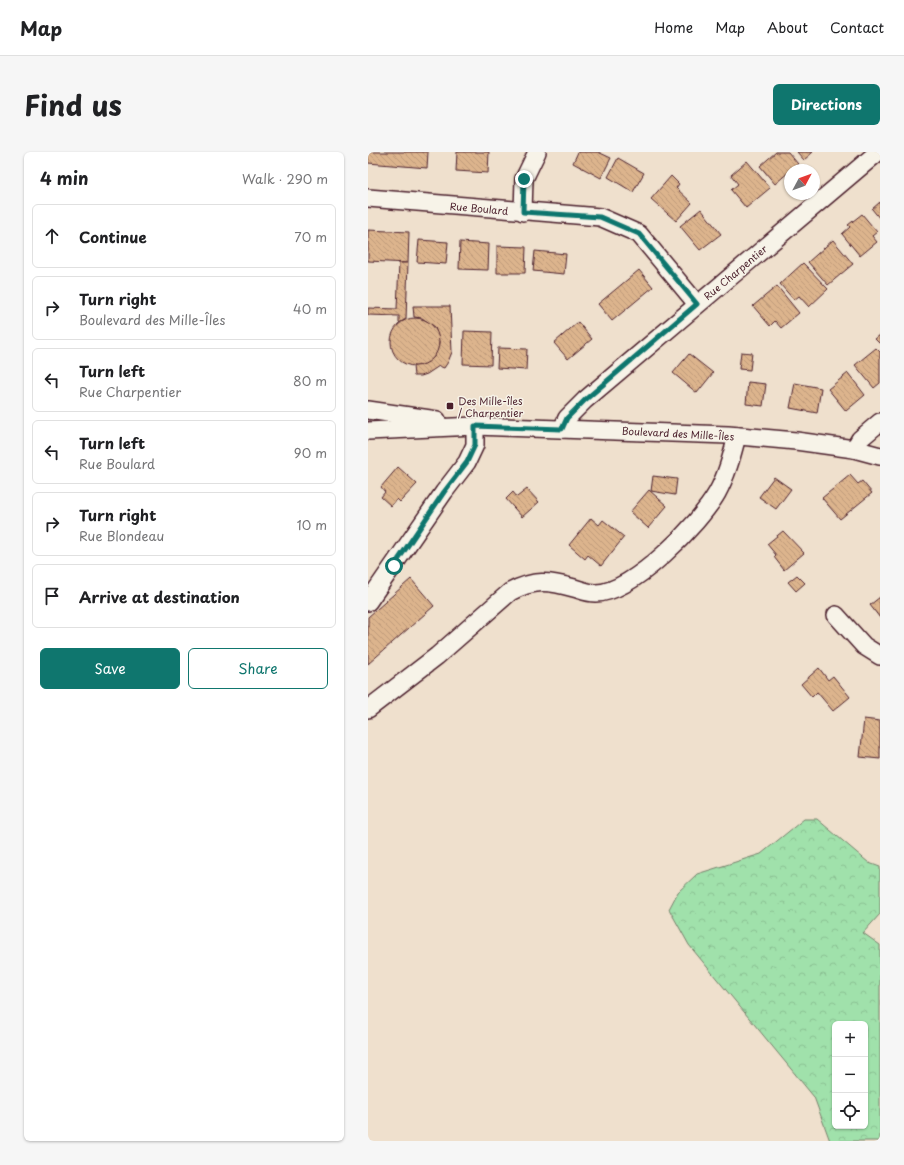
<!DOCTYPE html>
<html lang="en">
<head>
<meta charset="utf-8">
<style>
	:root { --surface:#fff; --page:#f6f6f6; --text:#202124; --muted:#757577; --line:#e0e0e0; --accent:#0f766e }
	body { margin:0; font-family:"Playpen Sans",sans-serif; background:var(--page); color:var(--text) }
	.controls { position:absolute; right:12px; bottom:12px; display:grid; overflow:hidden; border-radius:6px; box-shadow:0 1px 3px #0004 }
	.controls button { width:36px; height:36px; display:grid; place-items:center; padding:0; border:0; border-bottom:1px solid var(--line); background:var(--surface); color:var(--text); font:20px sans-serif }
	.compass { position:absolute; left:416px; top:12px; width:36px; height:36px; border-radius:50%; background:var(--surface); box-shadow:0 1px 3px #0004; rotate:49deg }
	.stop { position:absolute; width:12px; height:12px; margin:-9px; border:3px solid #0f766e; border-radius:50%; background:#fff }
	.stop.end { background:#0f766e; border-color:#fff; box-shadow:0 1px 4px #0008 }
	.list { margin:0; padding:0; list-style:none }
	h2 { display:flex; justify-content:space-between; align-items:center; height:52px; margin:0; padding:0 16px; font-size:17px }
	h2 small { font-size:13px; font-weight:400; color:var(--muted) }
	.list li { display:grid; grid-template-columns:26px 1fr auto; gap:12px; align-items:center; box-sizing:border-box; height:64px; margin:0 8px 8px; padding:0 8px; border:1px solid var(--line); border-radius:6px }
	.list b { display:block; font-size:15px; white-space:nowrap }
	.list p { margin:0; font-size:13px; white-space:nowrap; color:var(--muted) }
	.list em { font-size:13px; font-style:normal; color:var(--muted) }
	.actions { display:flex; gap:8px; padding:12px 16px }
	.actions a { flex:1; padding:9px 0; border:1px solid var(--accent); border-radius:6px; text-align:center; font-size:14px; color:var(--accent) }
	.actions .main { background:var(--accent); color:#fff }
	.icon { flex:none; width:22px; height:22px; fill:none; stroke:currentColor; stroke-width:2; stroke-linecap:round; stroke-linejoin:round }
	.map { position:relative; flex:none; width:512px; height:989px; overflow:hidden; border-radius:6px }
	header { display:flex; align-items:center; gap:24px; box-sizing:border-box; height:56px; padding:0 20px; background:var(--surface); border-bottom:1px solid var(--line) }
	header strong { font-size:19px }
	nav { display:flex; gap:22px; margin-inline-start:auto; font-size:14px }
	.intro { display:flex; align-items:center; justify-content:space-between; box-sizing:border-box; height:96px; padding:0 24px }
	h1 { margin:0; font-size:28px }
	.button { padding:10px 18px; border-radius:6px; background:var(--accent); color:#fff; font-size:14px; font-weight:700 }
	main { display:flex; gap:24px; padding:0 24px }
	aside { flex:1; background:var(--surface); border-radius:6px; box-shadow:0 1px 3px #0004 }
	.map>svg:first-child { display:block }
</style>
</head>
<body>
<header>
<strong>Map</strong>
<nav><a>Home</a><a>Map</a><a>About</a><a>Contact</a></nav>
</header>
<div class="intro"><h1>Find us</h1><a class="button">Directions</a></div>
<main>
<aside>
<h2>4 min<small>Walk · 290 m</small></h2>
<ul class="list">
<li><svg class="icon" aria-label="ahead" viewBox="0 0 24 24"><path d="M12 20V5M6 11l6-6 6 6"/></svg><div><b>Continue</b></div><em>70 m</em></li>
<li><svg class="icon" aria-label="right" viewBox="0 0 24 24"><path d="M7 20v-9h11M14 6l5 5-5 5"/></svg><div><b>Turn right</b><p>Boulevard des Mille-Îles</p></div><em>40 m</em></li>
<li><svg class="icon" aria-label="left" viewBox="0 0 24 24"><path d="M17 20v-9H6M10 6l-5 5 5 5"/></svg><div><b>Turn left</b><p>Rue Charpentier</p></div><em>80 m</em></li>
<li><svg class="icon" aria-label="left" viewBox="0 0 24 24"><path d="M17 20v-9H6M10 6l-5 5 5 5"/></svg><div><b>Turn left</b><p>Rue Boulard</p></div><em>90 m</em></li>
<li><svg class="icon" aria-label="right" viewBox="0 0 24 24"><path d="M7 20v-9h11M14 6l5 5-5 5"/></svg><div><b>Turn right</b><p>Rue Blondeau</p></div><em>10 m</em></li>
<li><svg class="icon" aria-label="arrive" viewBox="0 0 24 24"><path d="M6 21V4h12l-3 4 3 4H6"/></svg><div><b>Arrive at destination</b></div></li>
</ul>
<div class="actions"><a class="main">Save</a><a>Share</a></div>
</aside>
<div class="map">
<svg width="512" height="989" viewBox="0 0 512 989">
	<defs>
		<pattern id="forest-crowns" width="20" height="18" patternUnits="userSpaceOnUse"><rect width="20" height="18" fill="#a0e1ab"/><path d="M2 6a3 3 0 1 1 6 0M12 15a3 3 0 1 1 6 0" fill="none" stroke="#8bc193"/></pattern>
		<pattern id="building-back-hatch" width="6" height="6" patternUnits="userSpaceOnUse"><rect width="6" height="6" fill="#dcb48d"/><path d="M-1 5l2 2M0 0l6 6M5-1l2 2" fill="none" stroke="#be9a7a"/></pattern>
	</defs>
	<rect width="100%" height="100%" fill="#efe0cd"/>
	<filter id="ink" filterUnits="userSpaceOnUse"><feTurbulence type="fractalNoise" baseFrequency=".025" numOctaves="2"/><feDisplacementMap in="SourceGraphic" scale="8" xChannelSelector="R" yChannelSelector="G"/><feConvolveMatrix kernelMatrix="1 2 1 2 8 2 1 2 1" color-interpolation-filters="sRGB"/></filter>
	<g filter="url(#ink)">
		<path fill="url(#forest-crowns)" stroke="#75806b" fill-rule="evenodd" d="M436,667h13l52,44 11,4v47l-17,19 17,12v196h-50l-16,-44 -125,-152 -20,-36 9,-17 19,-18 64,-20zM467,872h30v102h-30z"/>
		<g fill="url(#building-back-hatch)" stroke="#4a1f2b">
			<polygon points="0,0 60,0 59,16 0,11"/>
			<polygon points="89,0 121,0 120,21 88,19"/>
			<polygon points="210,0 230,0 243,6 233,26 205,11"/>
			<polygon points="408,0 420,0 430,12 407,32 392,14"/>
			<polygon points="429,0 445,0 436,8"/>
			<polygon points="250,6 276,21 265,40 240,25"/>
			<polygon points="379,9 402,36 378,56 363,38 370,32 363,23"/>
			<polygon points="303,24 311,32 308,36 324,51 308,69 283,47"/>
			<polygon points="512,50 512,67 504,57"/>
			<polygon points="333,57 353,82 332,98 312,74"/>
			<polygon points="494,62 509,80 504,84 509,90 492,104 474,82 482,75 480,73"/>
			<polygon points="0,78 41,80 40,111 0,109"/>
			<polygon points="51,88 80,90 78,112 49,110"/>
			<polygon points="465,88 485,112 460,133 440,110"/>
			<polygon points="92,90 121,92 120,118 91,117"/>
			<polygon points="129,94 158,95 157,121 129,121"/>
			<polygon points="167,99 198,102 196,122 165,119"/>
			<polygon points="31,111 40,111 38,167 31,171 31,164 0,163 0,156 29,157"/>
			<polygon points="435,111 460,137 441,155 431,144 426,148 412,132"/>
			<polygon points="271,118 285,135 244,169 230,152"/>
			<polygon points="409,134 431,161 413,176 407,169 402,174 385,154"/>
			<polygon points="45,154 82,154 84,200 80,210 76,216 71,214 59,222 53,224 46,224 45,214 53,213 66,205 71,190 67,175 54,166 46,165"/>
			<circle cx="47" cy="190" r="24"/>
			<polygon points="210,170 224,187 200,207 186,191"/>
			<polygon points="96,179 124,180 123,213 95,212"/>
			<polygon points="512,183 512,192 507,187"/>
			<polygon points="130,196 159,197 158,218 129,216"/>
			<polygon points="508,196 512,200 512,231 506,236 487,213"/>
			<polygon points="373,200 384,201 382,218 371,217"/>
			<polygon points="321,202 345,221 329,241 305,221"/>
			<polygon points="480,221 497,243 478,259 460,237"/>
			<polygon points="380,230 398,232 395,254 378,252"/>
			<polygon points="427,231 453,236 449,261 422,256"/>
			<polygon points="30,315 49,332 32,350 29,347 23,354 13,345 17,340 13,335"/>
			<polygon points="482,323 490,332 494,329 504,341 472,367 454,346"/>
			<polygon points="285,324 309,327 307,343 283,339"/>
			<polygon points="406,325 423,337 408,357 391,345"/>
			<polygon points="159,337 171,350 154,365 138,347 145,340 149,345"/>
			<polygon points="281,338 299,354 280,376 262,360"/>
			<polygon points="223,366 231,373 235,368 256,385 233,414 220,403 217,407 201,393"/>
			<polygon points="415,379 436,401 416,418 406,405 408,403 399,392"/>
			<polygon points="429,423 437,431 428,439 420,430"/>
			<polygon points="43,427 66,454 0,512 0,465"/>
			<polygon points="512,445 512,466 502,453"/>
			<polygon points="451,516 460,528 465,524 482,545 465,559 449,540 444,545 433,532"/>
			<polygon points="496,567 512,569 512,607 492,605"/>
		</g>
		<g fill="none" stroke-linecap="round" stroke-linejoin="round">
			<defs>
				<g id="minor">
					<polyline points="0,46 232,65 271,82 329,152"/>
					<polyline points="155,60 156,27 169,0"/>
					<polyline points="0,258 69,268"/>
					<polyline points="194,277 199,266 217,248 510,0"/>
					<polyline points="0,279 107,274 360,283 428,289 486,297 512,304"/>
					<polyline points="486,297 492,287 512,270"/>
					<polyline points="0,450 76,340 99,310 107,293 107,274"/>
					<polyline points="468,463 496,494 512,504"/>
					<path d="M0,557l69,-53 73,-64c24,-13 39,-11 64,-4 7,2 14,5 21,5 37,1 105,-70 122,-100 10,-18 15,-38 20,-57"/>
				</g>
			</defs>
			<use href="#minor" stroke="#4a1f2b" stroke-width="20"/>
			<use href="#minor" stroke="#f7f3e8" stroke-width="17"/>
		</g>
	</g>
	<g fill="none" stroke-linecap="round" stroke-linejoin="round" filter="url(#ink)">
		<polyline stroke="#0f766e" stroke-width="5" points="26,414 76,340 99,310 107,293 107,274 194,277 199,266 217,248 329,152 271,82 232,65 155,60 156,27"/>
	</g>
	<rect fill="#4a1f2b" stroke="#f7f3e8" stroke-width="1.5" x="78" y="250" width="8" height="8" rx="2"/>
	<g text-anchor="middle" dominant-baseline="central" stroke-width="3" stroke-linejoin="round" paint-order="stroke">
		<g font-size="10" fill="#4a1f2b" stroke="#f7f3e8">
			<text transform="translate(111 56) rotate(5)">Rue Boulard</text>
			<text transform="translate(367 120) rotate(-40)">Rue Charpentier</text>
			<text transform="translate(310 281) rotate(3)">Boulevard des Mille-Îles</text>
		</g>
		<g font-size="10" fill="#4a1f2b" stroke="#f7f3e8" text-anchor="start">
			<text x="90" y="248">Des Mille-îles<tspan x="90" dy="12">/ Charpentier</tspan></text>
		</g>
	</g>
</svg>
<div class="controls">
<button>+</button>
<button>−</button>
<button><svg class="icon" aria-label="locate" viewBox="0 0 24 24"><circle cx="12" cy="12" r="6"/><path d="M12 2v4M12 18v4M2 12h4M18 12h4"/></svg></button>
</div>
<svg class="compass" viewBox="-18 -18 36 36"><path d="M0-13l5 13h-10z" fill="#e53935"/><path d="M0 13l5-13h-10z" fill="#757577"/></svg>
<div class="stop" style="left:26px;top:414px"></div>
<div class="stop end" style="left:156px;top:27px"></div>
</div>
</main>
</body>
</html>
